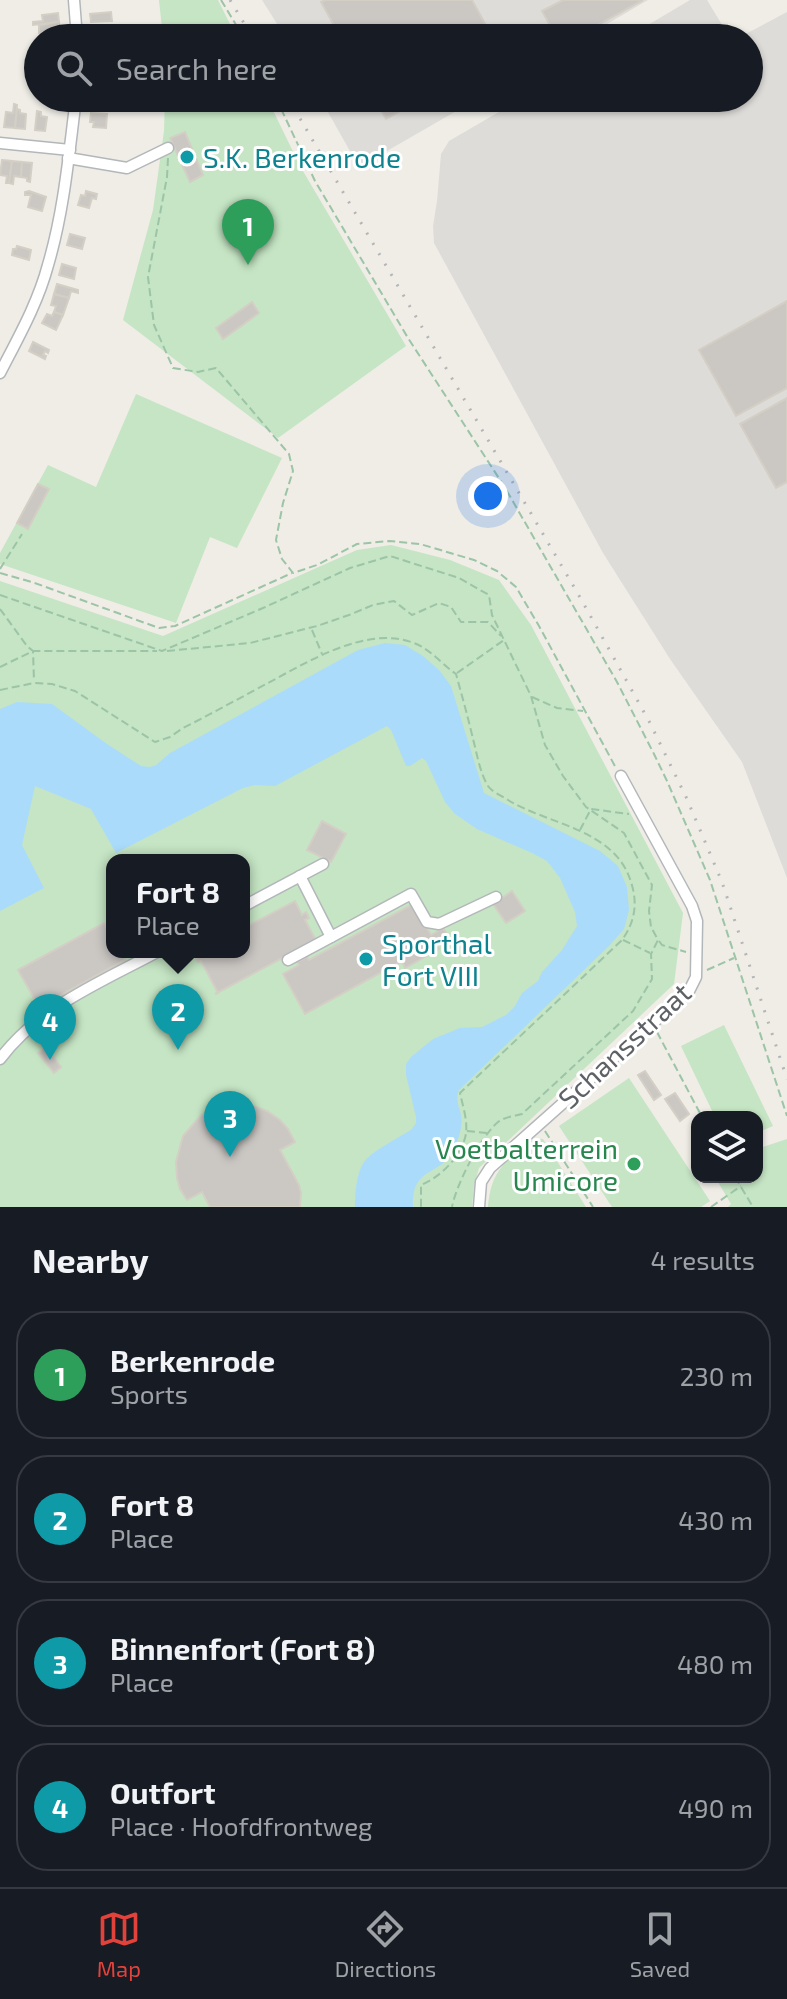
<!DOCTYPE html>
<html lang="en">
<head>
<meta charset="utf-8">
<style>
	:root { --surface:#171b24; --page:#20242c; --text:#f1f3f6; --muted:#9ea1a6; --line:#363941; --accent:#e1423b }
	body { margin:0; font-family:"Exo 2",sans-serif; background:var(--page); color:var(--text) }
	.controls { position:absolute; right:24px; bottom:24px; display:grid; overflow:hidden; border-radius:16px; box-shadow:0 2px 6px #0004 }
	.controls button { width:72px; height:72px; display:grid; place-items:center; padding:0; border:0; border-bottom:2px solid var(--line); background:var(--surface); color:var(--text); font:40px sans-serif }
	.you { position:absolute; left:488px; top:496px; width:28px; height:28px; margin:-20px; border:6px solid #fff; border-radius:50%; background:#1a73e8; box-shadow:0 0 0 12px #1a73e833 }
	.badge { display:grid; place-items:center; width:52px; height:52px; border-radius:50%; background:var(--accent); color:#fff; font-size:26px; font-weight:700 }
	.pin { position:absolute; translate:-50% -66px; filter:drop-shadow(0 2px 4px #0008) }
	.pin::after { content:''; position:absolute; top:42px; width:28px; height:24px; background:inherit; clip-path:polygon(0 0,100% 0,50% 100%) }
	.popup { position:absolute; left:106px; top:854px; width:144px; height:104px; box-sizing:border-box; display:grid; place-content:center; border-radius:16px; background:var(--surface); filter:drop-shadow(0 2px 6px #0005); font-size:26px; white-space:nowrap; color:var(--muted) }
	.popup b { font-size:30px; color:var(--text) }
	.popup::after { content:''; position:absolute; left:50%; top:100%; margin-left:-16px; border:16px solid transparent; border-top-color:var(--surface) }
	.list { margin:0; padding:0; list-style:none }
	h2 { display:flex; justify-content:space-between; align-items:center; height:104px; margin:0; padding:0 32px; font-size:34px }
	h2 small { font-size:26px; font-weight:400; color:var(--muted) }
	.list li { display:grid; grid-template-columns:52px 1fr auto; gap:24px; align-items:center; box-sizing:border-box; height:128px; margin:0 16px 16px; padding:0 16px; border:2px solid var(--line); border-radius:32px }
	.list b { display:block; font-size:30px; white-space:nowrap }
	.list p { margin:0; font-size:26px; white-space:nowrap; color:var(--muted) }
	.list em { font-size:26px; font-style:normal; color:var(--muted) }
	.icon { flex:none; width:44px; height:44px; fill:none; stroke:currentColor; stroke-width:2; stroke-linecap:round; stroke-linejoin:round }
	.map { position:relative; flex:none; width:787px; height:1207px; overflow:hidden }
	.search { position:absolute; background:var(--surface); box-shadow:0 2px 6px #0004; left:24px; right:24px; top:24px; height:88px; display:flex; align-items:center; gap:20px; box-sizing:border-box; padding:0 28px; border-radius:44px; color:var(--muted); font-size:30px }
	.sheet { height:680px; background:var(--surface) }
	nav { display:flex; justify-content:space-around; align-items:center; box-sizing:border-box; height:112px; border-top:2px solid var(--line); background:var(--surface); font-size:22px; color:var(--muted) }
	nav a { display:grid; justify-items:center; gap:4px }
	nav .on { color:var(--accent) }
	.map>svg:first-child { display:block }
</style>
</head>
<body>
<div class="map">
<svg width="787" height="1207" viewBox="0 0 787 1207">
	<rect width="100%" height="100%" fill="#efede6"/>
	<g fill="#dedcd8">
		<polygon points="262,0 648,0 583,38 286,38"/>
		<polygon points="690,0 707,0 730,38 626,38"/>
		<polygon points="787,12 787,878 742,762 670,659 603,553 434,243 433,226 437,201 441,154 449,141 523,98 749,98 749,38 738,38"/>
		<polygon points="320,98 479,98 359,167"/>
	</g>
	<g fill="#c5e5c4" fill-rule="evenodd">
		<polygon points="159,0 218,0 237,38 163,38"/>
		<polygon points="165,98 267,98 300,166 406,346 278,438 123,320 153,210 164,131"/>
		<polygon points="136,394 282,458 237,548 210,537 176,623 0,564 0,553 48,465 96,487"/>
		<path d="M391,545l59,15 49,20 32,45 152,288 -9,71 -195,184 -5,18 -2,21h-472v-626l163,55 194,-86zM112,860h132v92h-132z"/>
		<polygon points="724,1025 773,1126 757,1133 757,1117 715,1117 681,1046"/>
		<polygon points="629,1078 710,1201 701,1207 612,1207 559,1126"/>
		<path d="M531,1138l12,1 43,68h-98c3,-38 18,-44 43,-69z"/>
		<polygon points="787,1139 787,1207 728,1207 731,1204 715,1177 757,1177 757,1149"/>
	</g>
	<path fill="#abdbfb" d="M385,643l20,2 18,11 16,14 12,16 33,107 116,58 18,15 9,21 2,23 -5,19 -15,17 -150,144c-4,9 0,16 2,25 2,14 -3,25 -9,37 -15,26 -40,14 -39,55h-58c0,-13 1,-33 9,-45 9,-12 35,-24 48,-33l4,-6v-6l-10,-42v-11l5,-7 22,-18 27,-11 22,-1 24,-12 9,-9 7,-13 16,-12 4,-9 20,-22 15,-24 -2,-14 -15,-34 -13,-17 -15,-8 -55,-24 -22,-15 -10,-12 -19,-41 -4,-3 -12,8h-4l-15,-36 -4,-4 -112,60 -20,-1 -12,3 -127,65 -25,-44 -56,-23 -13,59 22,43 -44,23v-202l17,-7 35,2 55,40 34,22 9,1 6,-2 14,-12 188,-103z"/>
	<g fill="#cbc8c4" stroke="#d4cfc5" stroke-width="2">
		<polygon points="325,0 472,0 493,38 341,38 321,2"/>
		<polygon points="563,0 643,0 574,38 557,38 542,11"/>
		<polygon points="111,12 112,21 91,22 90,14"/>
		<polygon points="58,13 59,22 33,25 33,22 43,21 42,15"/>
		<polygon points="59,22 60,31 39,33 39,25"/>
		<polygon points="374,98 424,98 386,119"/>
		<polygon points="14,104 17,105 15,128 4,127 6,112 13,113"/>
		<polygon points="17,109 20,110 20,113 26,114 25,129 15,128"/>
		<polygon points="37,111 41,112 41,116 47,117 45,131 35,130"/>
		<polygon points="91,113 107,114 106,128 93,127 94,122 90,122"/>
		<polygon points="185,132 203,175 190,182 170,138"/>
		<polygon points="2,160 12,161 9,183 6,183 7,176 0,175"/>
		<polygon points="12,161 22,162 21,177 14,176 13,184 9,183"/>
		<polygon points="22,162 32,163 30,182 27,181 27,178 21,177"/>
		<polygon points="29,191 46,197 42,211 28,207 31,195 25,195 25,192"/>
		<polygon points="86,191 97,194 96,199 92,198 89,208 78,205 81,195 85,196"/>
		<polygon points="70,234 85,238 82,249 67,245"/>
		<polygon points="17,246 31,250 29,260 12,255 13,249 16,249"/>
		<polygon points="62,264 76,268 74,279 59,275"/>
		<polygon points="57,284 78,290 78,293 71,291 69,298 54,294"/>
		<polygon points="54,294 69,298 63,315 54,312 56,306 51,305"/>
		<polygon points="787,301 787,388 736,416 699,350"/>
		<polygon points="252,302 259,313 223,339 216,328"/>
		<polygon points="54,312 63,315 56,330 42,323 47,314 52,316"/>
		<polygon points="33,342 49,350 48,353 45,351 43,355 46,356 45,359 29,351"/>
		<polygon points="787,398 787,482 776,488 740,424"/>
		<polygon points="38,484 49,489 28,529 17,523"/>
		<polygon points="322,821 346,834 331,862 307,850"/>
		<polygon points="512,891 525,911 506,923 493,904"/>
		<polygon points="295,901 302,915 306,912 309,918 305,920 316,940 215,994 218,993 201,961 198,962 195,956 200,952 244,952 244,928"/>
		<polygon points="413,904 431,935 443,928 447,934 434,941 439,949 405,968 402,961 305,1014 283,974 299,965 297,962 307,957 309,960"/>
		<polygon points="104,923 112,937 112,952 121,952 125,960 39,1007 18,970"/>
		<polygon points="46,1047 61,1067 54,1073 38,1053"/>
		<polygon points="645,1071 661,1095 654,1100 638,1075"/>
		<polygon points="675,1093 689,1114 680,1121 665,1099"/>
		<polygon points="233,1103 245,1103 267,1111 280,1120 288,1129 295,1142 280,1150 299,1185 301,1193 300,1207 210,1207 202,1192 187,1200 180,1189 177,1178 176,1162 183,1136 201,1115 223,1104"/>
	</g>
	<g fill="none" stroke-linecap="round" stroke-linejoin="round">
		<defs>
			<g id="minor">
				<polyline points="74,0 77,38"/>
				<polyline points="0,143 70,150"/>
				<polyline points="68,158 127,168 168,148"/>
				<path d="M0,373c18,-35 38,-70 48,-108 16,-54 21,-112 28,-167"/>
				<polyline points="300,876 331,937 411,894 427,922 439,924 496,897"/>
				<polyline points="244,906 323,864"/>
				<polyline points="288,960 331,937"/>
				<path d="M0,1059c39,-52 101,-77 157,-107"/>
				<polyline points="479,1207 481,1182 490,1168 689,991 696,977 697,921 692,906 621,776"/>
			</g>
		</defs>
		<use href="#minor" stroke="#b3b7ba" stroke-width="13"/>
		<g stroke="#9cc4a7" stroke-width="2" stroke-dasharray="8 4" stroke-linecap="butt">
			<polyline points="221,0 244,38"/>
			<polyline points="276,98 315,181 408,338 504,486 617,682 654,754 667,781 710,880 787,1116"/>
			<polyline points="168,158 167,177 148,277 154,325 173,368 198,372 216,368 289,454 293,471 283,503 276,540 282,559 293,573 317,565 357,544 389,541 420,544 474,560 497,571 516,587 539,626 616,768"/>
			<polyline points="0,569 22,534"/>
			<polyline points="0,573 32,582 159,628 175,626 292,573"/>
			<path d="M0,595l162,56 101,-43 87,-40 40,-12 69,22 30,17 3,20 39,81 14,49 18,31 23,31 38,26 28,52 -3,26 2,16 7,13 -7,14 1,25 -19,32 -111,103c-8,2 -17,3 -24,8 -17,14 -42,63 -46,85"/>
			<polyline points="0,609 27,646 33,651 34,681"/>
			<polyline points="312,630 322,654"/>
			<polyline points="167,651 250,643 317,626 349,615 373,605 394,601 412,615 439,603 451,607 461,622 488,622 501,636"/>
			<polyline points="0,667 33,651 157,651"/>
			<polyline points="457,673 504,640"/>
			<path d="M0,690l34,-7 18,1 23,7 80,51 15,-5 13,-9c28,-14 55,-29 83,-44 40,-21 98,-58 145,-42 19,6 29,21 45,32 6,22 12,43 17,65 4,15 7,34 15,47 4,6 14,10 20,14 41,25 107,29 123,82 7,21 4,40 -9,58l-162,153c3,14 9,31 5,45 -6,21 -25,39 -44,47v22"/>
			<polyline points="532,697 557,708 583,711"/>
			<polyline points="580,830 591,809 629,814"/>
			<polyline points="623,940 650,953"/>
			<polyline points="659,941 662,945 686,952"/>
			<polyline points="707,970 734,958"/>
			<polyline points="657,1032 702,1117"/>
			<polyline points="467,1131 487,1133"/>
			<polyline points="545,1131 593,1207"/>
			<polyline points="735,1177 753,1207"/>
			<polyline points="711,1207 741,1186"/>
		</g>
		<use href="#minor" stroke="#fff" stroke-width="10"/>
		<g stroke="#b4b5b6" stroke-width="3" stroke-dasharray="2 10" stroke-linecap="butt">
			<polyline points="230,0 253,38"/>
			<polyline points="288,98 581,599 650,723 687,799 722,882 787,1079"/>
		</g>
	</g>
	<g fill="#0f9aa8" stroke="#fff" stroke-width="3">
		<circle cx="187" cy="157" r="8"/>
		<circle cx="366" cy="959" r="8"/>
	</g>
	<circle fill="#2e9e5b" stroke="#fff" stroke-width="3" cx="634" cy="1164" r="8"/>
	<g text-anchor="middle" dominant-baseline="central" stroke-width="6" stroke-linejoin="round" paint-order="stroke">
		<g font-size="28" fill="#0d838f" stroke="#fff" text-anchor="start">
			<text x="203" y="157">S.K. Berkenrode</text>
			<text x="382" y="943">Sporthal<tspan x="382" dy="32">Fort VIII</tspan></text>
		</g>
		<g font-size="28" fill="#5e6266" stroke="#fff">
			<text transform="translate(624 1045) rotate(-43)">Schansstraat</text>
		</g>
		<g font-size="28" fill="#27864d" stroke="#fff" text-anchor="end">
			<text x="618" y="1148">Voetbalterrein<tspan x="618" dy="32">Umicore</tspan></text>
		</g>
	</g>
</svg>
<div class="controls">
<button><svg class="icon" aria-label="layers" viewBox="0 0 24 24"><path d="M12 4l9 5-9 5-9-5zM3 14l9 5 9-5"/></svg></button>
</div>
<div class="you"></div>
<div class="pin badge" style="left:248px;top:265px;background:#2e9e5b">1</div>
<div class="pin badge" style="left:178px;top:1050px;background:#0f9aa8">2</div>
<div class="popup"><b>Fort 8</b>Place</div>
<div class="pin badge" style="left:230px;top:1157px;background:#0f9aa8">3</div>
<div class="pin badge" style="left:50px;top:1060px;background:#0f9aa8">4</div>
<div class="search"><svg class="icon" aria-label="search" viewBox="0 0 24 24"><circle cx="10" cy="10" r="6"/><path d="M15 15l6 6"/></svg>Search here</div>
</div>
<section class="sheet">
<h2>Nearby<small>4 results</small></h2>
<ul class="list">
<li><span class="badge" style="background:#2e9e5b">1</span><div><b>Berkenrode</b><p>Sports</p></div><em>230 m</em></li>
<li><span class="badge" style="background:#0f9aa8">2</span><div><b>Fort 8</b><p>Place</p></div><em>430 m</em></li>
<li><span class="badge" style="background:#0f9aa8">3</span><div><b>Binnenfort (Fort 8)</b><p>Place</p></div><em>480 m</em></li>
<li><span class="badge" style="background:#0f9aa8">4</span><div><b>Outfort</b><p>Place · Hoofdfrontweg</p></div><em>490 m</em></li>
</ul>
</section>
<nav>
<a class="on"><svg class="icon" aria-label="map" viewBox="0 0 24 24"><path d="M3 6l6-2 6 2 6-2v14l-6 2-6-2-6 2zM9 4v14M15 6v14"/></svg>Map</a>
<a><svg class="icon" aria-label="directions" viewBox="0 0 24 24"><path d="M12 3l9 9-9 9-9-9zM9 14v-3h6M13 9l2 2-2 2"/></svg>Directions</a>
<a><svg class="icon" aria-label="saved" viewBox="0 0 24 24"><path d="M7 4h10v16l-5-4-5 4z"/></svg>Saved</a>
</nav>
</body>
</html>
